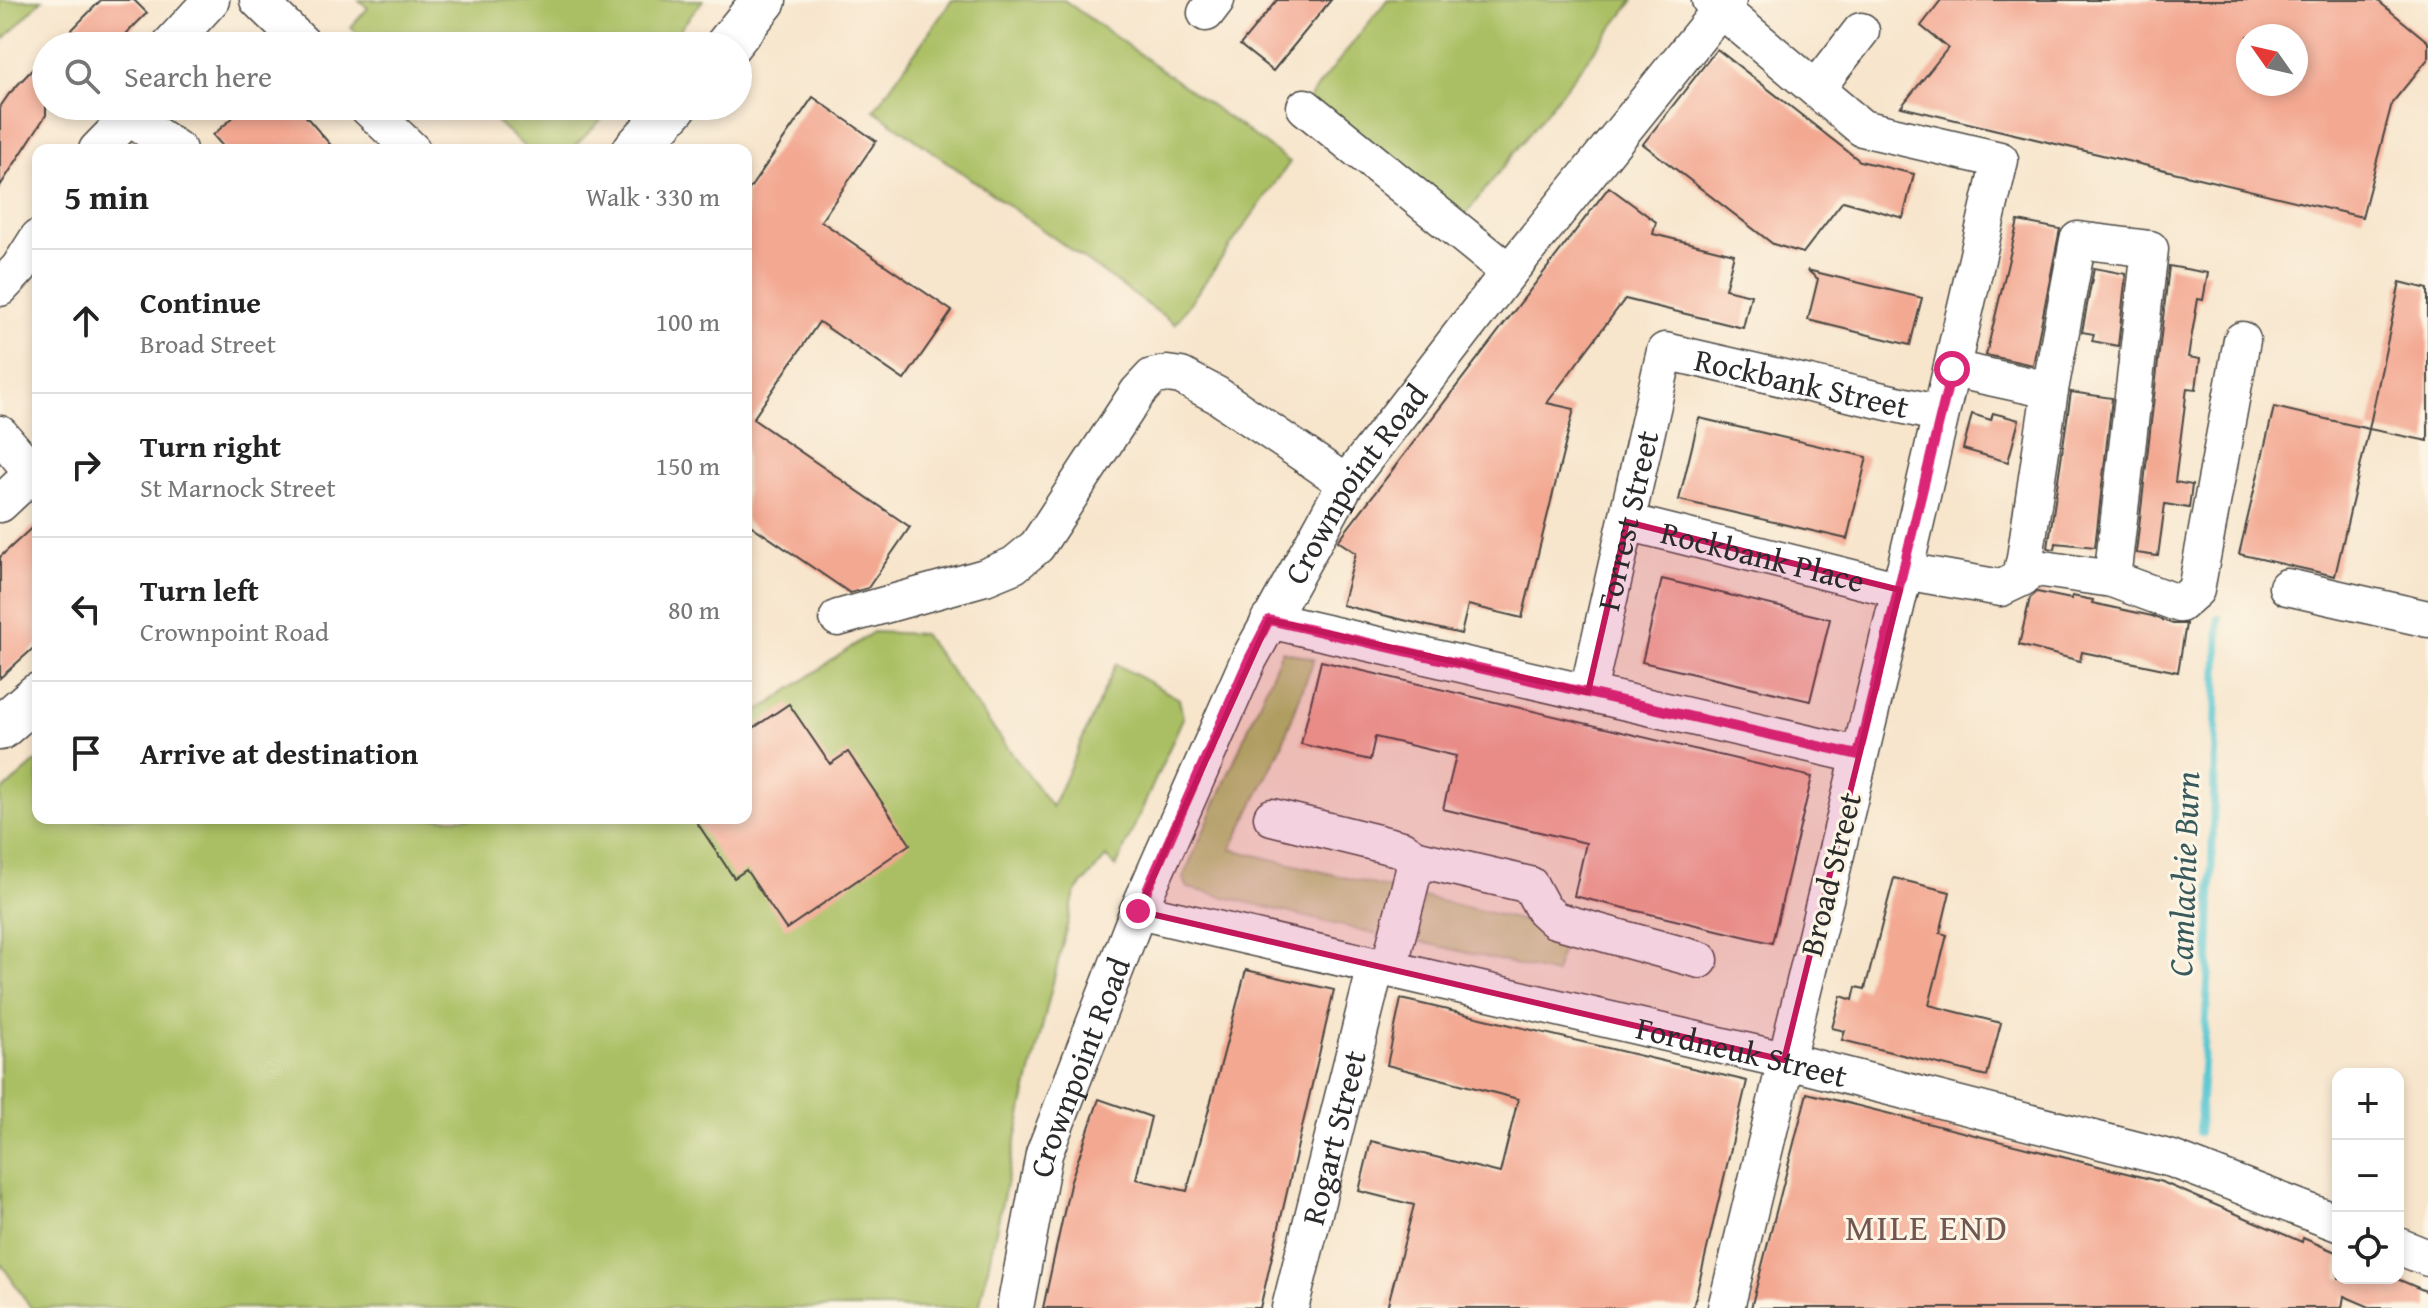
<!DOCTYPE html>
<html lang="en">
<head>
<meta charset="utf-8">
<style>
	:root { --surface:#fff; --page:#f6f6f6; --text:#222; --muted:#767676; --line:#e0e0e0 }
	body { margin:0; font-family:"Gentium Book Plus",serif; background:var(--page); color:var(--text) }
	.controls { position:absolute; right:24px; bottom:24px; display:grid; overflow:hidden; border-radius:16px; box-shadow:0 4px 12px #0003 }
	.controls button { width:72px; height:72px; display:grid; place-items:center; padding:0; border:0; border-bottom:2px solid var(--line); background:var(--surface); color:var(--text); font:40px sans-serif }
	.compass { position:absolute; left:2236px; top:24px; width:72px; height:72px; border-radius:50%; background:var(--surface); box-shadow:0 4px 12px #0003; rotate:304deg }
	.stop { position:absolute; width:24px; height:24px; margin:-18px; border:6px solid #db2777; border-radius:50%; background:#fff }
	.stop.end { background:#db2777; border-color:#fff; box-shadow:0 2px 8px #0008 }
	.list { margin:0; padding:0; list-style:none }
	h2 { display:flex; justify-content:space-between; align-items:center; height:104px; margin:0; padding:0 32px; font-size:34px }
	h2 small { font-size:26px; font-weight:400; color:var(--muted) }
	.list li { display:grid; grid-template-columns:52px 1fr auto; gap:24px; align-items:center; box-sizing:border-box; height:144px; padding:0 32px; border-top:2px solid var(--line) }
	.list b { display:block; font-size:30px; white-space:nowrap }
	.list p { margin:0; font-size:26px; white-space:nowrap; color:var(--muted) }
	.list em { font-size:26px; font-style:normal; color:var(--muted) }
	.icon { flex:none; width:44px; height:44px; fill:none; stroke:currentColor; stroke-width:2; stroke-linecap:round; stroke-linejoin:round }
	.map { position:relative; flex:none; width:2428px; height:1308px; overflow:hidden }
	.search { position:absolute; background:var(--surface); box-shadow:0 4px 12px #0003; left:32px; top:32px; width:720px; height:88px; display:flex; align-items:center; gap:20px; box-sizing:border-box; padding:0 28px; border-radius:44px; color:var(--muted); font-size:30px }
	.panel { position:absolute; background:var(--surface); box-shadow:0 4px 12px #0003; left:32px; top:144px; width:720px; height:680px; border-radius:16px }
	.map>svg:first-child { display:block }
</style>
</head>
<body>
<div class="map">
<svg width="2428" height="1308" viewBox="0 0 2428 1308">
	<rect width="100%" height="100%" fill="#fcf5e5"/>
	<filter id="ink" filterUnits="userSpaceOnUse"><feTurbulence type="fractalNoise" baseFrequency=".0125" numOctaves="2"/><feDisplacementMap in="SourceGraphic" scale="16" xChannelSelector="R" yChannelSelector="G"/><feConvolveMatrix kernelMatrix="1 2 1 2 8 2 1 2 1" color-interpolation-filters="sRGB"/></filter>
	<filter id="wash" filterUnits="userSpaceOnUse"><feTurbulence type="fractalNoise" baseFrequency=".006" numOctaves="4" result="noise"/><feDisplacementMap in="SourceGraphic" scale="32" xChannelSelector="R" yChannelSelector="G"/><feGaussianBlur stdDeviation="1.8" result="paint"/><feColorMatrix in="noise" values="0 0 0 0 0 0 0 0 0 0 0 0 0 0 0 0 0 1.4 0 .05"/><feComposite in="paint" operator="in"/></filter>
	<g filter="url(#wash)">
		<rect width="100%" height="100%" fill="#f7e5cc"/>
		<g fill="#aabf63" stroke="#6a7547" stroke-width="2">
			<polygon points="0,0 42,0 0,43"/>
			<polygon points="359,0 703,0 667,46 370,46 351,27 368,8"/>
			<polygon points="952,0 1064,0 1290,162 1175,324 874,110"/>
			<polygon points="1387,0 1634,0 1462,219 1309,98"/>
			<polygon points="479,106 615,106 571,150 528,150"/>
			<polygon points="873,632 923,634 1052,807 1116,664 1179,699 1183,718 1116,867 1106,857 1075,893 1026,1093 979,1308 31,1308 0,1262 0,793 38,760 38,818 746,818 746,720"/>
			<polygon points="1282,651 1314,659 1280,750 1231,849 1395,890 1384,936 1188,888 1183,878"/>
			<polygon points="1423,897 1566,931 1555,974 1413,940"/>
		</g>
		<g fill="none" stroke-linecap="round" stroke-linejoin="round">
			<polyline stroke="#5bc7d3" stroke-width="8" points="2199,1132 2209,967 2219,619"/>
		</g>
		<g id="blocks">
			<g fill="#f3a892" fill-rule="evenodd">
				<polygon points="101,0 134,0 147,13 114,46 56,46"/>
				<polygon points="1277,0 1331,0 1273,71 1240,45"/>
				<path d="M1941,0h436l51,42v17l-36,44 -30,114 -461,-110 47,-59 -27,-22zM2248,36h48v48h-48z"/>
				<polygon points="1717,49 1860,161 1914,174 1903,218 1843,201 1803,253 1773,244 1643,144"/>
				<polygon points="46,55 46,115 0,186 0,107 9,94"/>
				<polygon points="813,97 876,141 821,221 952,311 904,380 819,322 753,419 910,527 868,588 850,593 746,522 746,194"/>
				<polygon points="246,106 297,106 335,150 226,150 213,135"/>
				<polygon points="1609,187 1656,222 1653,234 1734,254 1725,289 1751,295 1743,328 1625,299 1547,403 1574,409 1522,618 1468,605 1461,634 1342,605 1356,553 1338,541"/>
				<polygon points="2018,221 2060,229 2033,365 1986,355"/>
				<polygon points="2169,266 2208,273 2203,300 2198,299 2188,357 2200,359 2196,389 2187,388 2175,482 2192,485 2189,508 2165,504 2158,556 2136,553"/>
				<polygon points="2094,268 2126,274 2118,346 2092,341 2094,334 2082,332"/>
				<polygon points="1807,270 1922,298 1910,345 1808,320 1818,279"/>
				<polygon points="2400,282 2428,289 2428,441 2369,429"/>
				<polygon points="2071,392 2112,398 2095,547 2056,543 2055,549 2048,548"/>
				<polygon points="2274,407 2369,429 2335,576 2239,554"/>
				<polygon points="1993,413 2019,420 2008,462 1963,449 1972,414 1991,420"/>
				<polygon points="1699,418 1867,457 1847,539 1679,500"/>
				<polygon points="38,522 38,644 0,678 0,557"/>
				<polygon points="1662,579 1830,619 1810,701 1642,662"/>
				<polygon points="2037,592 2071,599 2072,596 2093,600 2092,603 2152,616 2173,624 2186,624 2178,672 2082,652 2080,661 2019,645 2030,598"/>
				<polygon points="1321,661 1812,777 1772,943 1574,896 1586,843 1443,809 1456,756 1375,737 1370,760 1301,744"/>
				<polygon points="789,704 830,764 848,752 910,844 786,929 746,870 734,878 694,818 746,818 746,733"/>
				<polygon points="1894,878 1950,892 1940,933 1947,935 1929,1005 2001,1023 1987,1076 1842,1040 1845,1031 1832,1028 1841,996 1853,1000 1856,987 1865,989"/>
				<polygon points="1246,970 1334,990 1260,1308 1043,1308 1071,1180 1099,1099 1151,1117 1136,1179 1187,1191"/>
				<polygon points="1401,999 1747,1081 1693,1308 1387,1308 1414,1205 1359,1191 1371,1141 1500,1173 1518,1099 1387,1065"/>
				<polygon points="1807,1093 2162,1182 2302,1242 2303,1238 2338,1253 2338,1278 2395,1278 2428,1292 2428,1308 2372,1308 2344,1296 2342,1308 1751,1308"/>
			</g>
		</g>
	</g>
	<g filter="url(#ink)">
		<use href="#blocks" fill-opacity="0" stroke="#4a4743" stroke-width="2"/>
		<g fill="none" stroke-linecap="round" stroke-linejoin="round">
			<defs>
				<g id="minor">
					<polyline points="258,0 305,46"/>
					<polyline points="1710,0 1862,128 2000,160 1900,590 1726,1308"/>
					<polyline points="1206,13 1216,0"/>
					<polyline points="169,46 211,0"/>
					<polyline points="1816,89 1861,31"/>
					<polyline points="366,106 412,150"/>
					<polyline points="1305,107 1509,272"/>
					<polyline points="129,117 178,150"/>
					<polyline points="97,150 140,106"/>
					<polyline points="0,288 19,268 38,238"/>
					<polyline points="1952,369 2050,390 2078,240 2150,249 2112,579"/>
					<polyline points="0,434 33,473 0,504"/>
					<path id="s1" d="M1627,522l273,68"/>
					<polyline points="2023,566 2112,579 2180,604 2196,590 2242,340"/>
					<polyline points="1904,571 2001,588 2022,578 2050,390"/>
					<polyline points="2287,587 2428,619"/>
					<polyline points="838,618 985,577 1014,565 1037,546 1138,392 1152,377 1167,374 1181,376 1217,395 1346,483"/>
					<polyline points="1269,620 1858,755"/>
					<path id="s2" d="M1588,692l77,-341 275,63"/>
					<polyline points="1272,817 1402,849 1414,858 1414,870 1389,968"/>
					<polyline points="1414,858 1530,885 1543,909 1555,920 1700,960"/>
					<path id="s3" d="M1138,911l646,149 388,99 166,64"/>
					<polyline points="2398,1246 2428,1258"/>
					<path id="s4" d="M1015,1308l29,-154 94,-243 111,-252 97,-176 163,-211 219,-272"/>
					<path id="s5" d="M1290,1308l86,-342"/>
				</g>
				<g id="major">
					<polyline points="727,46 764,0"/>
					<polyline points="635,150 675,106"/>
					<polyline points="0,728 38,695"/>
				</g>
			</defs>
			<use href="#minor" stroke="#4a4743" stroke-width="39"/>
			<use href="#major" stroke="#4a4743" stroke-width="47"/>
			<use href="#minor" stroke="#fff" stroke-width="36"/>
			<use href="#major" stroke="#fff" stroke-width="44"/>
		</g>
	</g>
	<g fill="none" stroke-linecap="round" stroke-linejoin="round" filter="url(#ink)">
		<polyline stroke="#db2777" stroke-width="10" points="1138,911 1249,659 1269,620 1858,755 1952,369"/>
	</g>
	<path fill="#c2185b" fill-opacity="0.2" stroke="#c2185b" stroke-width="6" stroke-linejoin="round" d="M1627,522l273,68 -116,470 -646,-149 131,-291 319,72z"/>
	<g text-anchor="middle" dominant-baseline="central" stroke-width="6" stroke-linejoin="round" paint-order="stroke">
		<g font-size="32" fill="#2b2b2b" stroke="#fcf5e5">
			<text stroke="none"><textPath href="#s2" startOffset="490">Rockbank Street</textPath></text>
			<text stroke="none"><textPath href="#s4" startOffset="898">Crownpoint Road</textPath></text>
			<text stroke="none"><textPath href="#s2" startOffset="176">Forrest Street</textPath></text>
			<text stroke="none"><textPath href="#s1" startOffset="140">Rockbank Place</textPath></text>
			<text transform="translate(1830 874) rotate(-76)">Broad Street</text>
			<text stroke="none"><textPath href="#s3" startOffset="620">Fordneuk Street</textPath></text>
			<text stroke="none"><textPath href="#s4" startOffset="250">Crownpoint Road</textPath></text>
			<text stroke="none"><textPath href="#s5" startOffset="176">Rogart Street</textPath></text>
		</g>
		<g font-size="34" font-style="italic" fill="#395a5d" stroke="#fcf5e5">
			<text transform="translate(2183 874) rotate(-88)">Camlachie Burn</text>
		</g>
		<g font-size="36" letter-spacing="2" fill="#71574f" stroke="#fcf5e5">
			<text x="1927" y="1226">MILE END</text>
		</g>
	</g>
</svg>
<div class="controls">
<button>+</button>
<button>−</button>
<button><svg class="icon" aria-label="locate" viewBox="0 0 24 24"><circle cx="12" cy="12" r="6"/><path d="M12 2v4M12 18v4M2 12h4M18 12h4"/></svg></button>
</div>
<svg class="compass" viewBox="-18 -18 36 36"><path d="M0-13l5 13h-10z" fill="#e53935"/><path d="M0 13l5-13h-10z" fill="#767676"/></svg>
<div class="stop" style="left:1952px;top:369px"></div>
<div class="stop end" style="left:1138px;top:911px"></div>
<div class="search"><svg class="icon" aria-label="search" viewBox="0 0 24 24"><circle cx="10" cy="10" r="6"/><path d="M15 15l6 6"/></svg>Search here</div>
<section class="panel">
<h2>5 min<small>Walk · 330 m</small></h2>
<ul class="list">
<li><svg class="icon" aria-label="ahead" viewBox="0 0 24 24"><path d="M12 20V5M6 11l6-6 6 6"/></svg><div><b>Continue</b><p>Broad Street</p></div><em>100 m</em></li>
<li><svg class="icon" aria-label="right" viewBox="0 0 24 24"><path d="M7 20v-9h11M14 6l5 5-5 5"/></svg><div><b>Turn right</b><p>St Marnock Street</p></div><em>150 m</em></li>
<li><svg class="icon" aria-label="left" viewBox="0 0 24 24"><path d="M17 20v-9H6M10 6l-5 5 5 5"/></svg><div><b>Turn left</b><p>Crownpoint Road</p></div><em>80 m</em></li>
<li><svg class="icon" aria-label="arrive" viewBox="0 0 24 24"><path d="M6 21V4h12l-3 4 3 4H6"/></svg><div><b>Arrive at destination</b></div></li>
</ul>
</section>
</div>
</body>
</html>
